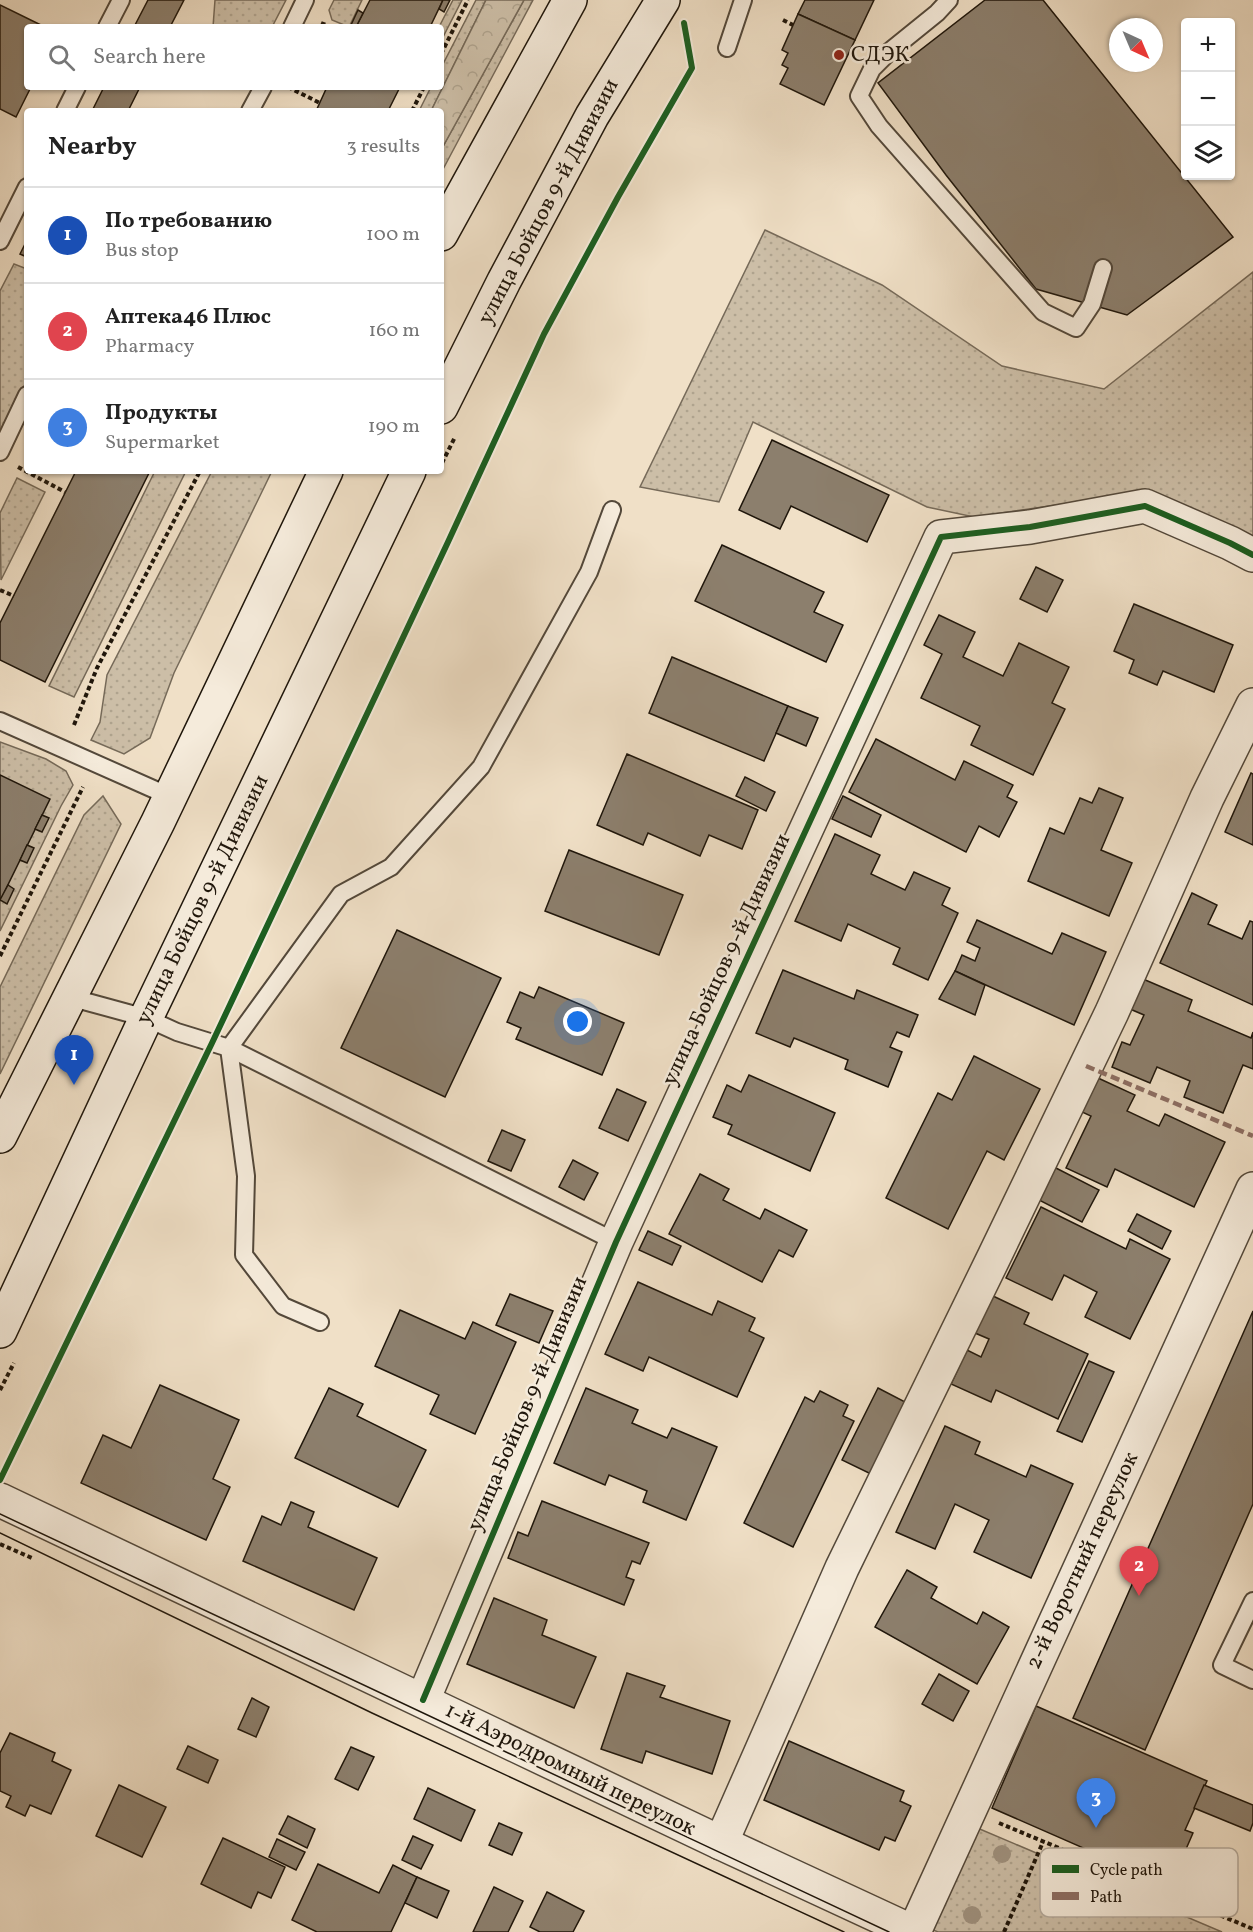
<!DOCTYPE html>
<html lang="en">
<head>
<meta charset="utf-8">
<style>
	:root { --surface:#fff; --page:#f6f6f6; --text:#222; --muted:#767676; --line:#e0e0e0; --accent:#b45309 }
	body { margin:0; font-family:Vollkorn,serif; background:var(--page); color:var(--text) }
	.controls { position:absolute; right:18px; top:18px; display:grid; overflow:hidden; border-radius:6px; box-shadow:0 2px 4px #0004 }
	.controls button { width:54px; height:54px; display:grid; place-items:center; padding:0; border:0; border-bottom:2px solid var(--line); background:var(--surface); color:var(--text); font:30px sans-serif }
	.compass { position:absolute; left:1109px; top:18px; width:54px; height:54px; border-radius:50%; background:var(--surface); box-shadow:0 2px 4px #0004; rotate:136deg }
	.you { position:absolute; left:578px; top:1022px; width:21px; height:21px; margin:-15px; border:4px solid #fff; border-radius:50%; background:#1a73e8; box-shadow:0 0 0 9px #1a73e833 }
	.badge { display:grid; place-items:center; width:39px; height:39px; border-radius:50%; background:var(--accent); color:#fff; font-size:20px; font-weight:700 }
	.pin { position:absolute; translate:-50% -50px; filter:drop-shadow(0 2px 3px #0008) }
	.pin::after { content:''; position:absolute; top:32px; width:21px; height:18px; background:inherit; clip-path:polygon(0 0,100% 0,50% 100%) }
	.list { margin:0; padding:0; list-style:none }
	h2 { display:flex; justify-content:space-between; align-items:center; height:78px; margin:0; padding:0 24px; font-size:26px }
	h2 small { font-size:20px; font-weight:400; color:var(--muted) }
	.list li { display:grid; grid-template-columns:39px 1fr auto; gap:18px; align-items:center; box-sizing:border-box; height:96px; padding:0 24px; border-top:2px solid var(--line) }
	.list b { display:block; font-size:22px; white-space:nowrap }
	.list p { margin:0; font-size:20px; white-space:nowrap; color:var(--muted) }
	.list em { font-size:20px; font-style:normal; color:var(--muted) }
	.icon { flex:none; width:33px; height:33px; fill:none; stroke:currentColor; stroke-width:2; stroke-linecap:round; stroke-linejoin:round }
	.map { position:relative; flex:none; width:1253px; height:1932px; overflow:hidden }
	.search { position:absolute; background:var(--surface); box-shadow:0 2px 4px #0004; left:24px; top:24px; width:420px; height:66px; display:flex; align-items:center; gap:15px; box-sizing:border-box; padding:0 21px; border-radius:6px; color:var(--muted); font-size:22px }
	.panel { position:absolute; background:var(--surface); box-shadow:0 2px 4px #0004; left:24px; top:108px; width:420px; height:366px; border-radius:6px }
	.map>svg:first-child { display:block }
</style>
</head>
<body>
<div class="map">
<svg width="1253" height="1932" viewBox="0 0 1253 1932">
	<defs>
		<pattern id="green-dots" width="8" height="8" patternUnits="userSpaceOnUse" patternTransform="scale(1.5)"><rect width="8" height="8" fill="#ccbea7"/><path d="M2 2h.1M6 6h.1" fill="none" stroke="#afa38e" stroke-width="1.8" stroke-linecap="round"/></pattern>
		<pattern id="forest-crowns" width="20" height="18" patternUnits="userSpaceOnUse" patternTransform="scale(1.5)"><rect width="20" height="18" fill="#ccbea7"/><path d="M2 6a3 3 0 1 1 6 0M12 15a3 3 0 1 1 6 0" fill="none" stroke="#afa38e"/></pattern>
	</defs>
	<rect width="100%" height="100%" fill="#f0e0c7"/>
	<filter id="stains"><feTurbulence type="fractalNoise" baseFrequency=".00333" numOctaves="4"/><feColorMatrix values="0 0 0 0 .2 0 0 0 0 .09 0 0 0 0 .02 0 0 0 .5 -.17"/></filter>
	<radialGradient id="worn" r=".72"><stop offset=".6" stop-color="#630" stop-opacity="0"/><stop offset="1" stop-color="#630" stop-opacity=".3"/></radialGradient>
	<g fill="url(#green-dots)" stroke="#766a59" stroke-width="1.5">
		<polygon points="215,0 286,0 272,27 213,27"/>
		<polygon points="334,0 362,0 349,27 332,20 329,10"/>
		<polygon points="453,0 462,0 441,41 441,27 439,27"/>
		<polygon points="476,0 486,0 431,111 419,111 431,87 441,87 441,68"/>
		<polygon points="524,0 533,0 441,173 441,150"/>
		<polygon points="765,230 882,285 1002,366 1104,389 1253,272 1253,546 1152,491 974,517 927,507 753,422 719,502 640,487"/>
		<polygon points="14,264 27,269 27,383 0,440 0,291"/>
		<polygon points="155,471 186,471 74,697 49,686"/>
		<polygon points="212,471 272,471 174,673 150,738 124,754 91,740 100,722 107,675"/>
		<polygon points="17,478 45,492 1,580 0,513"/>
		<polygon points="0,742 46,759 66,771 73,785 61,806 0,931"/>
		<polygon points="103,796 121,824 0,1074 0,987 84,815"/>
		<polygon points="975,1827 1222,1932 938,1932 931,1929"/>
	</g>
	<polygon fill="url(#forest-crowns)" stroke="#766a59" stroke-width="1.5" points="486,0 524,0 441,150 441,111 431,111"/>
	<g fill="#8c7f6d" stroke="#1f160b" stroke-width="1.5">
		<polygon points="148,0 184,0 170,27 134,27"/>
		<polygon points="370,0 443,0 430,27 356,27"/>
		<polygon points="443,0 450,0 444,12 439,9"/>
		<polygon points="805,0 874,0 855,40 798,14"/>
		<polygon points="985,0 1043,0 1233,237 1127,315 1036,289 946,175 878,83"/>
		<polygon points="0,5 45,27 27,27 27,87 31,87 16,117 0,109"/>
		<polygon points="358,10 363,13 356,27 354,27 351,25"/>
		<polygon points="798,14 855,40 824,105 780,84 788,68 782,65 788,53 782,50"/>
		<polygon points="104,87 140,87 128,111 92,111"/>
		<polygon points="327,87 400,87 388,111 316,111"/>
		<polygon points="27,240 27,257 20,254"/>
		<polygon points="772,440 889,495 867,542 791,506 780,529 739,510"/>
		<polygon points="76,471 150,471 45,682 0,660 0,623"/>
		<polygon points="722,545 824,592 814,612 843,625 826,662 695,601"/>
		<polygon points="1036,567 1063,580 1047,612 1020,599"/>
		<polygon points="1134,604 1233,645 1214,692 1163,671 1157,685 1129,673 1134,660 1114,651"/>
		<polygon points="939,615 975,632 963,657 1003,676 1019,643 1069,667 1052,703 1065,709 1033,775 971,745 980,726 921,698 942,654 924,645"/>
		<polygon points="672,657 788,706 764,761 649,713"/>
		<polygon points="788,706 818,718 806,746 776,733"/>
		<polygon points="876,739 955,780 964,761 1013,785 1007,797 1017,802 999,837 979,826 966,852 849,792"/>
		<polygon points="627,754 758,810 742,849 709,835 700,856 648,833 643,845 597,825"/>
		<polygon points="1251,773 1253,774 1253,845 1225,832"/>
		<polygon points="0,775 50,799 0,901"/>
		<polygon points="745,777 775,792 766,811 736,796"/>
		<polygon points="1099,788 1123,798 1101,850 1132,863 1109,916 1028,881 1050,828 1064,834 1080,798 1092,803"/>
		<polygon points="843,796 881,815 871,837 832,819"/>
		<polygon points="42,815 49,818 42,832 35,829"/>
		<polygon points="835,834 880,855 871,874 905,890 914,872 950,888 942,905 958,913 928,980 893,964 900,948 848,924 841,941 795,921"/>
		<polygon points="27,845 34,848 27,863 20,860"/>
		<polygon points="569,850 683,895 659,955 545,911"/>
		<polygon points="8,885 14,889 7,904 0,900"/>
		<polygon points="1192,893 1217,905 1208,924 1242,939 1250,921 1253,922 1253,1005 1160,963"/>
		<polygon points="977,920 1052,954 1062,933 1106,952 1074,1025 955,971 962,955 975,961 980,948 967,942"/>
		<polygon points="397,930 501,978 445,1097 341,1048"/>
		<polygon points="783,970 854,999 857,990 918,1015 909,1037 897,1032 890,1047 902,1052 888,1087 845,1069 848,1060 794,1038 790,1047 756,1033"/>
		<polygon points="955,971 985,985 975,1015 939,999"/>
		<polygon points="1143,979 1192,1000 1188,1011 1251,1038 1253,1032 1253,1069 1243,1065 1223,1113 1184,1097 1190,1081 1157,1067 1150,1083 1112,1067 1122,1042 1130,1045 1144,1015 1130,1009"/>
		<polygon points="539,987 624,1023 602,1075 516,1039 521,1028 507,1022 520,992 534,998"/>
		<polygon points="974,1056 1040,1089 1004,1160 987,1151 948,1229 886,1198 938,1093 952,1100"/>
		<polygon points="749,1075 835,1113 810,1171 728,1134 732,1125 713,1117 727,1085 741,1092"/>
		<polygon points="1098,1078 1135,1095 1127,1111 1159,1126 1165,1114 1225,1142 1194,1207 1115,1169 1107,1187 1066,1168 1091,1116 1082,1112"/>
		<polygon points="617,1089 646,1102 628,1141 599,1128"/>
		<polygon points="502,1130 525,1140 511,1171 488,1161"/>
		<polygon points="573,1160 598,1173 584,1200 559,1187"/>
		<polygon points="1054,1167 1099,1190 1082,1222 1037,1199"/>
		<polygon points="700,1174 729,1189 723,1200 760,1219 765,1209 807,1230 793,1257 779,1250 762,1282 669,1234"/>
		<polygon points="1041,1207 1126,1249 1130,1239 1170,1259 1130,1339 1085,1317 1097,1292 1064,1275 1052,1300 1006,1278"/>
		<polygon points="1137,1214 1171,1231 1162,1249 1128,1231"/>
		<polygon points="648,1231 681,1246 672,1265 639,1250"/>
		<polygon points="638,1282 712,1315 718,1301 755,1318 749,1331 764,1338 737,1397 649,1357 643,1371 605,1354"/>
		<polygon points="510,1294 553,1311 539,1343 496,1325"/>
		<polygon points="993,1296 1029,1313 1024,1324 1088,1354 1058,1419 996,1390 991,1402 951,1384 967,1350 981,1357 989,1339 975,1333"/>
		<polygon points="400,1310 465,1339 473,1322 516,1342 475,1434 430,1414 439,1395 375,1366"/>
		<polygon points="1253,1311 1253,1504 1145,1750 1073,1718"/>
		<polygon points="1089,1361 1114,1372 1082,1442 1057,1431"/>
		<polygon points="160,1385 239,1420 213,1479 230,1487 206,1540 81,1483 103,1435 131,1448"/>
		<polygon points="329,1388 363,1404 357,1416 426,1450 398,1507 295,1458"/>
		<polygon points="586,1388 638,1410 632,1423 667,1438 672,1428 717,1447 686,1520 643,1502 647,1491 609,1475 605,1485 554,1463"/>
		<polygon points="878,1388 909,1404 873,1475 842,1460"/>
		<polygon points="820,1391 848,1405 843,1416 854,1421 793,1547 744,1523 805,1397 814,1402"/>
		<polygon points="945,1426 980,1442 975,1454 1026,1477 1031,1465 1073,1484 1031,1578 974,1552 989,1520 955,1504 935,1549 896,1532"/>
		<polygon points="542,1501 649,1543 640,1564 632,1561 626,1577 634,1580 624,1605 508,1558 518,1532 528,1536"/>
		<polygon points="291,1502 314,1512 308,1527 377,1558 354,1610 243,1561 262,1516 281,1525"/>
		<polygon points="907,1570 937,1587 931,1598 977,1624 983,1612 1009,1627 977,1684 875,1627"/>
		<polygon points="494,1598 547,1620 542,1635 596,1657 574,1708 467,1664"/>
		<polygon points="627,1673 665,1686 660,1697 730,1721 712,1774 646,1751 642,1763 601,1749"/>
		<polygon points="939,1674 969,1691 953,1721 922,1704"/>
		<polygon points="252,1698 269,1707 256,1737 238,1729"/>
		<polygon points="1036,1706 1207,1781 1185,1830 1193,1833 1170,1886 992,1808"/>
		<polygon points="10,1733 55,1753 52,1761 71,1770 51,1814 30,1805 25,1816 6,1807 11,1796 0,1791 0,1753"/>
		<polygon points="789,1741 904,1791 900,1801 911,1806 895,1841 885,1837 879,1850 764,1800"/>
		<polygon points="188,1746 218,1760 208,1783 177,1769"/>
		<polygon points="351,1747 374,1757 358,1790 335,1779"/>
		<polygon points="119,1785 166,1807 142,1857 96,1836"/>
		<polygon points="1204,1785 1253,1805 1253,1823 1250,1831 1194,1808"/>
		<polygon points="428,1788 475,1810 461,1841 414,1819"/>
		<polygon points="288,1816 315,1829 307,1848 279,1834"/>
		<polygon points="499,1823 522,1833 512,1855 489,1845"/>
		<polygon points="413,1836 433,1845 421,1869 402,1860"/>
		<polygon points="223,1838 285,1867 271,1898 258,1892 251,1908 201,1884"/>
		<polygon points="277,1839 305,1852 296,1870 269,1857"/>
		<polygon points="318,1864 379,1893 393,1865 417,1877 391,1932 317,1932 292,1920"/>
		<polygon points="417,1877 449,1891 437,1918 405,1903"/>
		<polygon points="494,1887 523,1901 508,1932 473,1932"/>
		<polygon points="547,1892 584,1911 573,1932 540,1932 530,1927"/>
	</g>
	<g fill="none" stroke-linecap="round" stroke-linejoin="round">
		<defs>
			<g id="service">
				<polyline points="949,0 937,13 890,51 872,69 859,96 879,126 1043,312 1076,328 1092,304 1103,268"/>
				<polyline points="107,27 121,0"/>
				<polyline points="292,27 305,0"/>
				<polyline points="727,48 743,0"/>
				<polyline points="65,111 77,87"/>
				<polyline points="250,111 263,87"/>
				<polyline points="0,241 27,187"/>
				<polyline points="0,452 27,395"/>
				<polyline points="0,721 169,796"/>
				<polyline points="69,997 146,1018 177,1032 229,1048 616,1242"/>
				<polyline points="320,1322 283,1306 244,1255 246,1176 229,1048 341,894 391,867 481,767 589,572 612,510"/>
				<polyline points="1253,1601 1222,1665 1253,1680"/>
			</g>
			<g id="minor">
				<polyline points="0,1500 721,1843 913,1932"/>
				<polyline points="423,1700 616,1242 941,537 1030,527 1145,506 1230,543 1253,555"/>
				<polyline points="721,1843 842,1568 994,1257 1112,1012 1207,798 1253,705"/>
				<polyline points="914,1932 1253,1189"/>
			</g>
			<g id="secondary">
				<polyline points="441,234 570,0"/>
				<polyline points="441,407 504,281 592,116 663,0"/>
				<polyline points="0,1136 158,822 326,471"/>
				<polyline points="0,1331 146,1018 409,471"/>
			</g>
		</defs>
		<use href="#service" stroke="#53483a" stroke-width="20"/>
		<use href="#minor" stroke="#53483a" stroke-width="36"/>
		<use href="#secondary" stroke="#1f160b" stroke-width="36"/>
		<g stroke="#1f160b" stroke-width="4" stroke-dasharray="4.5 3" stroke-linecap="butt">
			<polyline points="783,20 793,25"/>
			<polyline points="321,23 331,27"/>
			<polyline points="441,54 468,0"/>
			<polyline points="288,87 320,103"/>
			<polyline points="412,111 424,87"/>
			<polyline points="442,463 455,437"/>
			<polyline points="18,467 65,492"/>
			<polyline points="0,590 14,596"/>
			<polyline points="74,725 97,668 200,471"/>
			<polyline points="0,956 83,787"/>
			<polyline points="0,1390 14,1363"/>
			<polyline points="0,1544 32,1558"/>
			<polyline points="999,1823 1253,1929"/>
			<polyline points="1004,1932 1043,1842"/>
		</g>
		<use href="#service" stroke="#f5ebdb" stroke-width="16"/>
		<use href="#minor" stroke="#f5ebdb" stroke-width="33"/>
		<use href="#secondary" stroke="#f5ebdb" stroke-width="33"/>
		<g stroke="#1f160b" stroke-width="1.5">
			<polyline points="0,1514 889,1932"/>
			<polyline points="0,1533 372,1713 844,1932"/>
		</g>
		<polyline stroke="#8d6e63" stroke-width="4.5" stroke-dasharray="9 4.5" stroke-linecap="butt" points="1086,1066 1253,1136"/>
		<defs>
			<g id="cycleway">
				<polyline points="0,1480 212,1043 448,542 544,334 618,197 692,68 684,23"/>
				<polyline points="423,1700 616,1242 941,537 1030,527 1145,506 1230,543 1253,555"/>
			</g>
		</defs>
		<use href="#cycleway" stroke="#f5ebdb" stroke-width="10"/>
		<use href="#cycleway" stroke="#1b5e20" stroke-width="6"/>
	</g>
	<g fill="#9f917e">
		<circle cx="1002" cy="1854" r="9"/>
		<circle cx="972" cy="1915" r="9"/>
	</g>
	<circle fill="#8f2418" stroke="#f5ebdb" stroke-width="2" cx="839" cy="55" r="6"/>
	<g text-anchor="middle" dominant-baseline="central" stroke-width="5" stroke-linejoin="round" paint-order="stroke">
		<g font-size="22" fill="#1f160b" stroke="#f5ebdb" text-anchor="start">
			<text x="851" y="55">СДЭК</text>
		</g>
		<g font-size="22" fill="#1f160b" stroke="#f5ebdb">
			<text transform="translate(549 202) rotate(-62)">улица Бойцов 9-й Дивизии</text>
			<text transform="translate(203 900) rotate(-64)">улица Бойцов 9-й Дивизии</text>
			<text transform="translate(727 960) rotate(-65)">улица Бойцов 9-й Дивизии</text>
			<text transform="translate(528 1404) rotate(-67)">улица Бойцов 9-й Дивизии</text>
			<text transform="translate(1083 1561) rotate(-65)">2-й Воротний переулок</text>
			<text transform="translate(570 1770) rotate(26)">1-й Аэродромный переулок</text>
		</g>
	</g>
	<rect x="1040" y="1848" width="198" height="69" rx="9" fill="#f5ebdb" stroke="#b5ab9d" stroke-width="1.5"/>
	<rect x="1052" y="1865" width="27" height="8" fill="#1b5e20"/>
	<rect x="1052" y="1892" width="27" height="8" fill="#8d6e63"/>
	<g font-size="16" fill="#1f160b">
		<text x="1090" y="1875">Cycle path</text>
		<text x="1090" y="1902">Path</text>
	</g>
	<rect width="100%" height="100%" filter="url(#stains)"/>
	<rect width="100%" height="100%" fill="url(#worn)"/>
</svg>
<div class="controls">
<button>+</button>
<button>−</button>
<button><svg class="icon" aria-label="layers" viewBox="0 0 24 24"><path d="M12 4l9 5-9 5-9-5zM3 14l9 5 9-5"/></svg></button>
</div>
<svg class="compass" viewBox="-18 -18 36 36"><path d="M0-13l5 13h-10z" fill="#e53935"/><path d="M0 13l5-13h-10z" fill="#767676"/></svg>
<div class="you"></div>
<div class="pin badge" style="left:74px;top:1085px;background:#1a4fb4">1</div>
<div class="pin badge" style="left:1139px;top:1596px;background:#e0444e">2</div>
<div class="pin badge" style="left:1096px;top:1828px;background:#3f7fe0">3</div>
<div class="search"><svg class="icon" aria-label="search" viewBox="0 0 24 24"><circle cx="10" cy="10" r="6"/><path d="M15 15l6 6"/></svg>Search here</div>
<section class="panel">
<h2>Nearby<small>3 results</small></h2>
<ul class="list">
<li><span class="badge" style="background:#1a4fb4">1</span><div><b>По требованию</b><p>Bus stop</p></div><em>100 m</em></li>
<li><span class="badge" style="background:#e0444e">2</span><div><b>Аптека46 Плюс</b><p>Pharmacy</p></div><em>160 m</em></li>
<li><span class="badge" style="background:#3f7fe0">3</span><div><b>Продукты</b><p>Supermarket</p></div><em>190 m</em></li>
</ul>
</section>
</div>
</body>
</html>
